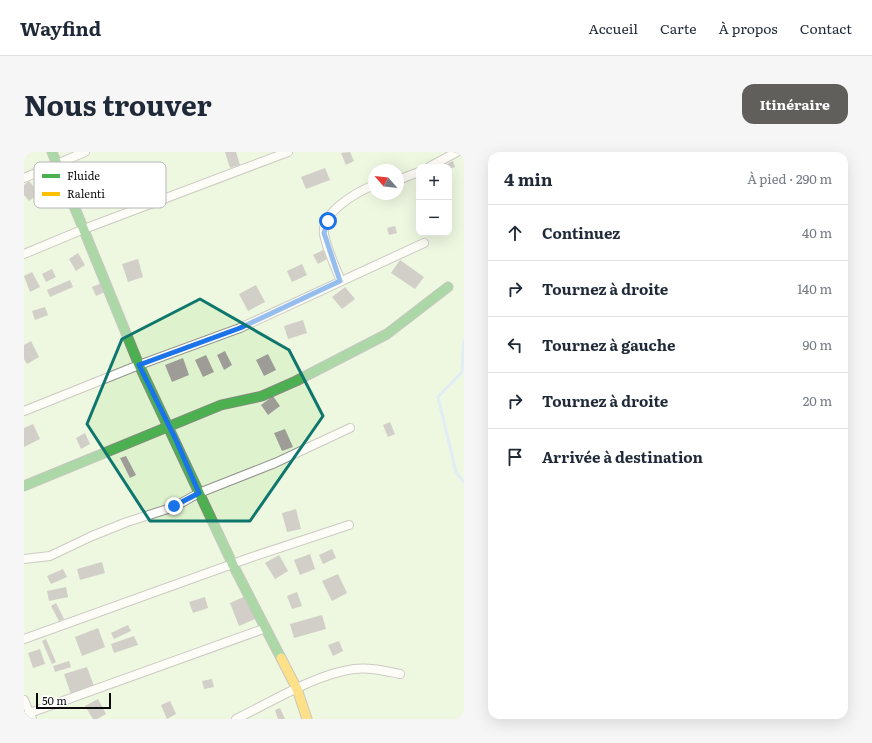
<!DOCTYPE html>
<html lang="fr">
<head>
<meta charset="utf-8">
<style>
	:root { --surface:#fff; --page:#f6f6f7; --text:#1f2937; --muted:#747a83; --line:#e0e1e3; --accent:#605f5c }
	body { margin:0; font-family:Literata,serif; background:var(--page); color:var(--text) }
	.controls { position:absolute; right:12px; top:12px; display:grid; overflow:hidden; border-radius:8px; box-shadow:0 4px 16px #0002 }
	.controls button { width:36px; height:36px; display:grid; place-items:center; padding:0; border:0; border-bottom:1px solid var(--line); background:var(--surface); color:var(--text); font:20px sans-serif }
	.compass { position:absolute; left:344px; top:12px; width:36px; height:36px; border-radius:50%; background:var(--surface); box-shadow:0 4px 16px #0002; rotate:297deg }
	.scale { position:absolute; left:12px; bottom:10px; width:75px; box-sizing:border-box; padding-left:4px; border:2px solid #0c0c0c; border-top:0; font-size:11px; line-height:14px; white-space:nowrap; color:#0c0c0c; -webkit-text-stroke:3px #fff; paint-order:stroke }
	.stop { position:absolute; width:12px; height:12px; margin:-9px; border:3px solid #1a73e8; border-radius:50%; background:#fff }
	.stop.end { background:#1a73e8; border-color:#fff; box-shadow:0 1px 4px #0008 }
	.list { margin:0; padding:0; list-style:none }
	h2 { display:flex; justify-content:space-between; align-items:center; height:52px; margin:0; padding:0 16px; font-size:17px }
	h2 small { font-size:13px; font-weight:400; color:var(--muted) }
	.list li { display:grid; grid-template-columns:26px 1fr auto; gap:12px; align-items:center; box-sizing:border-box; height:56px; padding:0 16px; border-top:1px solid var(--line) }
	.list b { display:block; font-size:15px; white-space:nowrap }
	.list em { font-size:13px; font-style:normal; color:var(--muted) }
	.icon { flex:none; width:22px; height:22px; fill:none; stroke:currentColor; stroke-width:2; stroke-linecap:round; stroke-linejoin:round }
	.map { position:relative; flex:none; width:440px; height:567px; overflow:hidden; border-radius:12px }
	header { display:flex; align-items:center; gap:24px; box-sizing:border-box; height:56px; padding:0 20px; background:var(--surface); border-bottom:1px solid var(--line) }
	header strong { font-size:19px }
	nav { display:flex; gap:22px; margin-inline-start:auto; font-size:14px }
	.intro { display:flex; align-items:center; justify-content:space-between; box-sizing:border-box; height:96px; padding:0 24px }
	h1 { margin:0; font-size:28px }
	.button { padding:10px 18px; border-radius:12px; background:var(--accent); color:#fff; font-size:14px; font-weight:700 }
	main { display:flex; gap:24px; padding:0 24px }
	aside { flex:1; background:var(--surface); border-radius:12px; box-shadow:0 4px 16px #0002 }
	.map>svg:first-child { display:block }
</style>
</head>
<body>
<header>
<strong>Wayfind</strong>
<nav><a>Accueil</a><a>Carte</a><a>À propos</a><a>Contact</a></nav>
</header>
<div class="intro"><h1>Nous trouver</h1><a class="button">Itinéraire</a></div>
<main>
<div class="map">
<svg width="440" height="567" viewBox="0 0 440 567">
	<rect width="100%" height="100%" fill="#fbfaf0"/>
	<path fill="#def3cd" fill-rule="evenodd" d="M0,0h440v567h-440zM395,15h30v66h-30zM350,18h24v24h-24z"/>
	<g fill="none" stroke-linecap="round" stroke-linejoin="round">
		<polyline stroke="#c2ddf9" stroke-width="3" points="440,189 438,220 414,245 432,320 440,330"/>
	</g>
	<g fill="#9e9c96">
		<polygon points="201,0 212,0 216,13 206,16"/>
		<polygon points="326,0 330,9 322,13 317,1"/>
		<polygon points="429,9 431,15 425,17 425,15 422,15 421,13"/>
		<polygon points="301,16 306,28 282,37 277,25"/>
		<polygon points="5,29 15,41 5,49 0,43 0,33"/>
		<polygon points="371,74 373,81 365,83 363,76"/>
		<polygon points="299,98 303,107 294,112 289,103"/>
		<polygon points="54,101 61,113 52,119 45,107"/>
		<polygon points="114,107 119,125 104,130 98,112"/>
		<polygon points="376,108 400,125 391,137 367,121"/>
		<polygon points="278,112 283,123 268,130 263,119"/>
		<polygon points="28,117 32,125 22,130 18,122"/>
		<polygon points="8,120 16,135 6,140 0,124"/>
		<polygon points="46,128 49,135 26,145 23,138"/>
		<polygon points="78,131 81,140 72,144 68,135"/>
		<polygon points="232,133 241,150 224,159 215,142"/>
		<polygon points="321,135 331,147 318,157 308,145"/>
		<polygon points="21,155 24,163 11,168 8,159"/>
		<polygon points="279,168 283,181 264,187 260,174"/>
		<polygon points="7,189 15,205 3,212 0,207 0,193"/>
		<polygon points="201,199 208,213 200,218 193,203"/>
		<polygon points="244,202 252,218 240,224 232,208"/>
		<polygon points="182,203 190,220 179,225 171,208"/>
		<polygon points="159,206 165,223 148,230 141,213"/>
		<polygon points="249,244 256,254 244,263 237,253"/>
		<polygon points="366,270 371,282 364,285 359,273"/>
		<polygon points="9,272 16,287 0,295 0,276"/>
		<polygon points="261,277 269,295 258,299 250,281"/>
		<polygon points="61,281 66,292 57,297 52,286"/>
		<polygon points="102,304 112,323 106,326 96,306"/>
		<polygon points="272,357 277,377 263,380 258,361"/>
		<polygon points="308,397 312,406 299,412 295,403"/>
		<polygon points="286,402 291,417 276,423 270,408"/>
		<polygon points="255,403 264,419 251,427 241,411"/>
		<polygon points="78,410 81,421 56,428 53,417"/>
		<polygon points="39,417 43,425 27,432 23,424"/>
		<polygon points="314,422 323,441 308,449 298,429"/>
		<polygon points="42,435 44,445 25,449 23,439"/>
		<polygon points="273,440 278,454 268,457 263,444"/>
		<polygon points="222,444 231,467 215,474 206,451"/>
		<polygon points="181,445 184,456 169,461 165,450"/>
		<polygon points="32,451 40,467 35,469 27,454"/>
		<polygon points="298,463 302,477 270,486 266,472"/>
		<polygon points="104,473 107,479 90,487 87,481"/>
		<polygon points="74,476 81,495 58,504 51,485"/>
		<polygon points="110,484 114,493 90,501 87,492"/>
		<polygon points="22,487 32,510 28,512 18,489"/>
		<polygon points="315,489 319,499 309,504 304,493"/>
		<polygon points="16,497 21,512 9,516 4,501"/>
		<polygon points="45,509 47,515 31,520 29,514"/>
		<polygon points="63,515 70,534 47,542 40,522"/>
		<polygon points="188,527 190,535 180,537 178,529"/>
		<polygon points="74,547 82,562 73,567 69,567 61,554"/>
		<polygon points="146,549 152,562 143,567 137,553"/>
		<polygon points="256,556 261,567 254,567 251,558"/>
	</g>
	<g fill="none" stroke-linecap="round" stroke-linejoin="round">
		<defs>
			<g id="street">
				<polyline points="405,15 433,0"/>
				<polyline points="0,26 61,0"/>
				<polyline points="374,28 395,20"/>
				<polyline points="0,102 60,77 264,0"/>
				<path d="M317,129c-6,-15 -14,-31 -17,-47 -3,-22 33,-42 50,-49"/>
				<polyline points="0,259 115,213 216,176 400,91"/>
				<polyline points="0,407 26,404 68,384 103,370 150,355 175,341 251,311 326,276"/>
				<polyline points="0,487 228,405 325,373"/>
				<polyline points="0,548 8,567"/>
				<polyline points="0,563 242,476"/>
				<path d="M212,567c35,-17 80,-45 118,-50 16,-2 31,2 46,5"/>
			</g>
			<g id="fast">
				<polyline points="28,0 115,213 209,413 257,506"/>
				<polyline points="0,334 197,253 238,244 272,229 363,182 424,135"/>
			</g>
			<polyline id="slow" points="257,506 273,537 283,567"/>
		</defs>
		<use href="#street" stroke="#94938f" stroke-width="10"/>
		<use href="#fast" stroke="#8a8a85" stroke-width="11"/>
		<use href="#slow" stroke="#8a8a85" stroke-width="11"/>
		<use href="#street" stroke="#fefefd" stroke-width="8"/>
		<use href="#fast" stroke="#4caf50" stroke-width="9"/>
		<use href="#slow" stroke="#ffc107" stroke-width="9"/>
	</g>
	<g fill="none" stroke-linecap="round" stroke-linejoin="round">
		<polyline stroke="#1a73e8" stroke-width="5" points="150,354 175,341 152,288 115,213 216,176 316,129 300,81 304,69"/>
	</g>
	<path d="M0 0H440V567H0ZM176,147l89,51 34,66 -73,105h-100l-63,-97 35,-85z" fill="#fbfaf0" fill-opacity=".55" fill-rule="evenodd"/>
	<path fill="none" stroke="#0f766e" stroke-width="3" stroke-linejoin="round" d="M176,147l89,51 34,66 -73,105h-100l-63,-97 35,-85z"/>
	<rect x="10" y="10" width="132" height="46" rx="6" fill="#fff" stroke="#b6b6b6" stroke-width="1"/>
	<rect x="18" y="22" width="18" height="4" fill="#4caf50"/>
	<rect x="18" y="40" width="18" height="4" fill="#ffc107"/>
	<g font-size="11" fill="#0c0c0c">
		<text x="43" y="28">Fluide</text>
		<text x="43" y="46">Ralenti</text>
	</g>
</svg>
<div class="controls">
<button>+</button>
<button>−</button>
</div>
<svg class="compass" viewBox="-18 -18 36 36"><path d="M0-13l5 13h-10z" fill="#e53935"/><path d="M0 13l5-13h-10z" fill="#747a83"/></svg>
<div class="scale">50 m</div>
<div class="stop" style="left:304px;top:69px"></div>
<div class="stop end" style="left:150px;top:354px"></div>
</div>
<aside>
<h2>4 min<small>À pied · 290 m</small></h2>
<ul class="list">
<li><svg class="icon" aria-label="ahead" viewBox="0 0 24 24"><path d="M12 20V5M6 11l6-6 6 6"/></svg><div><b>Continuez</b></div><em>40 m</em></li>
<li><svg class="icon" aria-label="right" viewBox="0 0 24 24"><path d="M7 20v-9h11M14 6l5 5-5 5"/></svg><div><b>Tournez à droite</b></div><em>140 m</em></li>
<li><svg class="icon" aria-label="left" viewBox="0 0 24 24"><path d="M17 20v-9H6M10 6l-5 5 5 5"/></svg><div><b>Tournez à gauche</b></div><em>90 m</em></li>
<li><svg class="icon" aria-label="right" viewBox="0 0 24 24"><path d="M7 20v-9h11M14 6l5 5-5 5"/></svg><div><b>Tournez à droite</b></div><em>20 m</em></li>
<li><svg class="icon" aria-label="arrive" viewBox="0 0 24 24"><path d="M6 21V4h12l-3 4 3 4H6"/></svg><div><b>Arrivée à destination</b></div></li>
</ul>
</aside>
</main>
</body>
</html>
